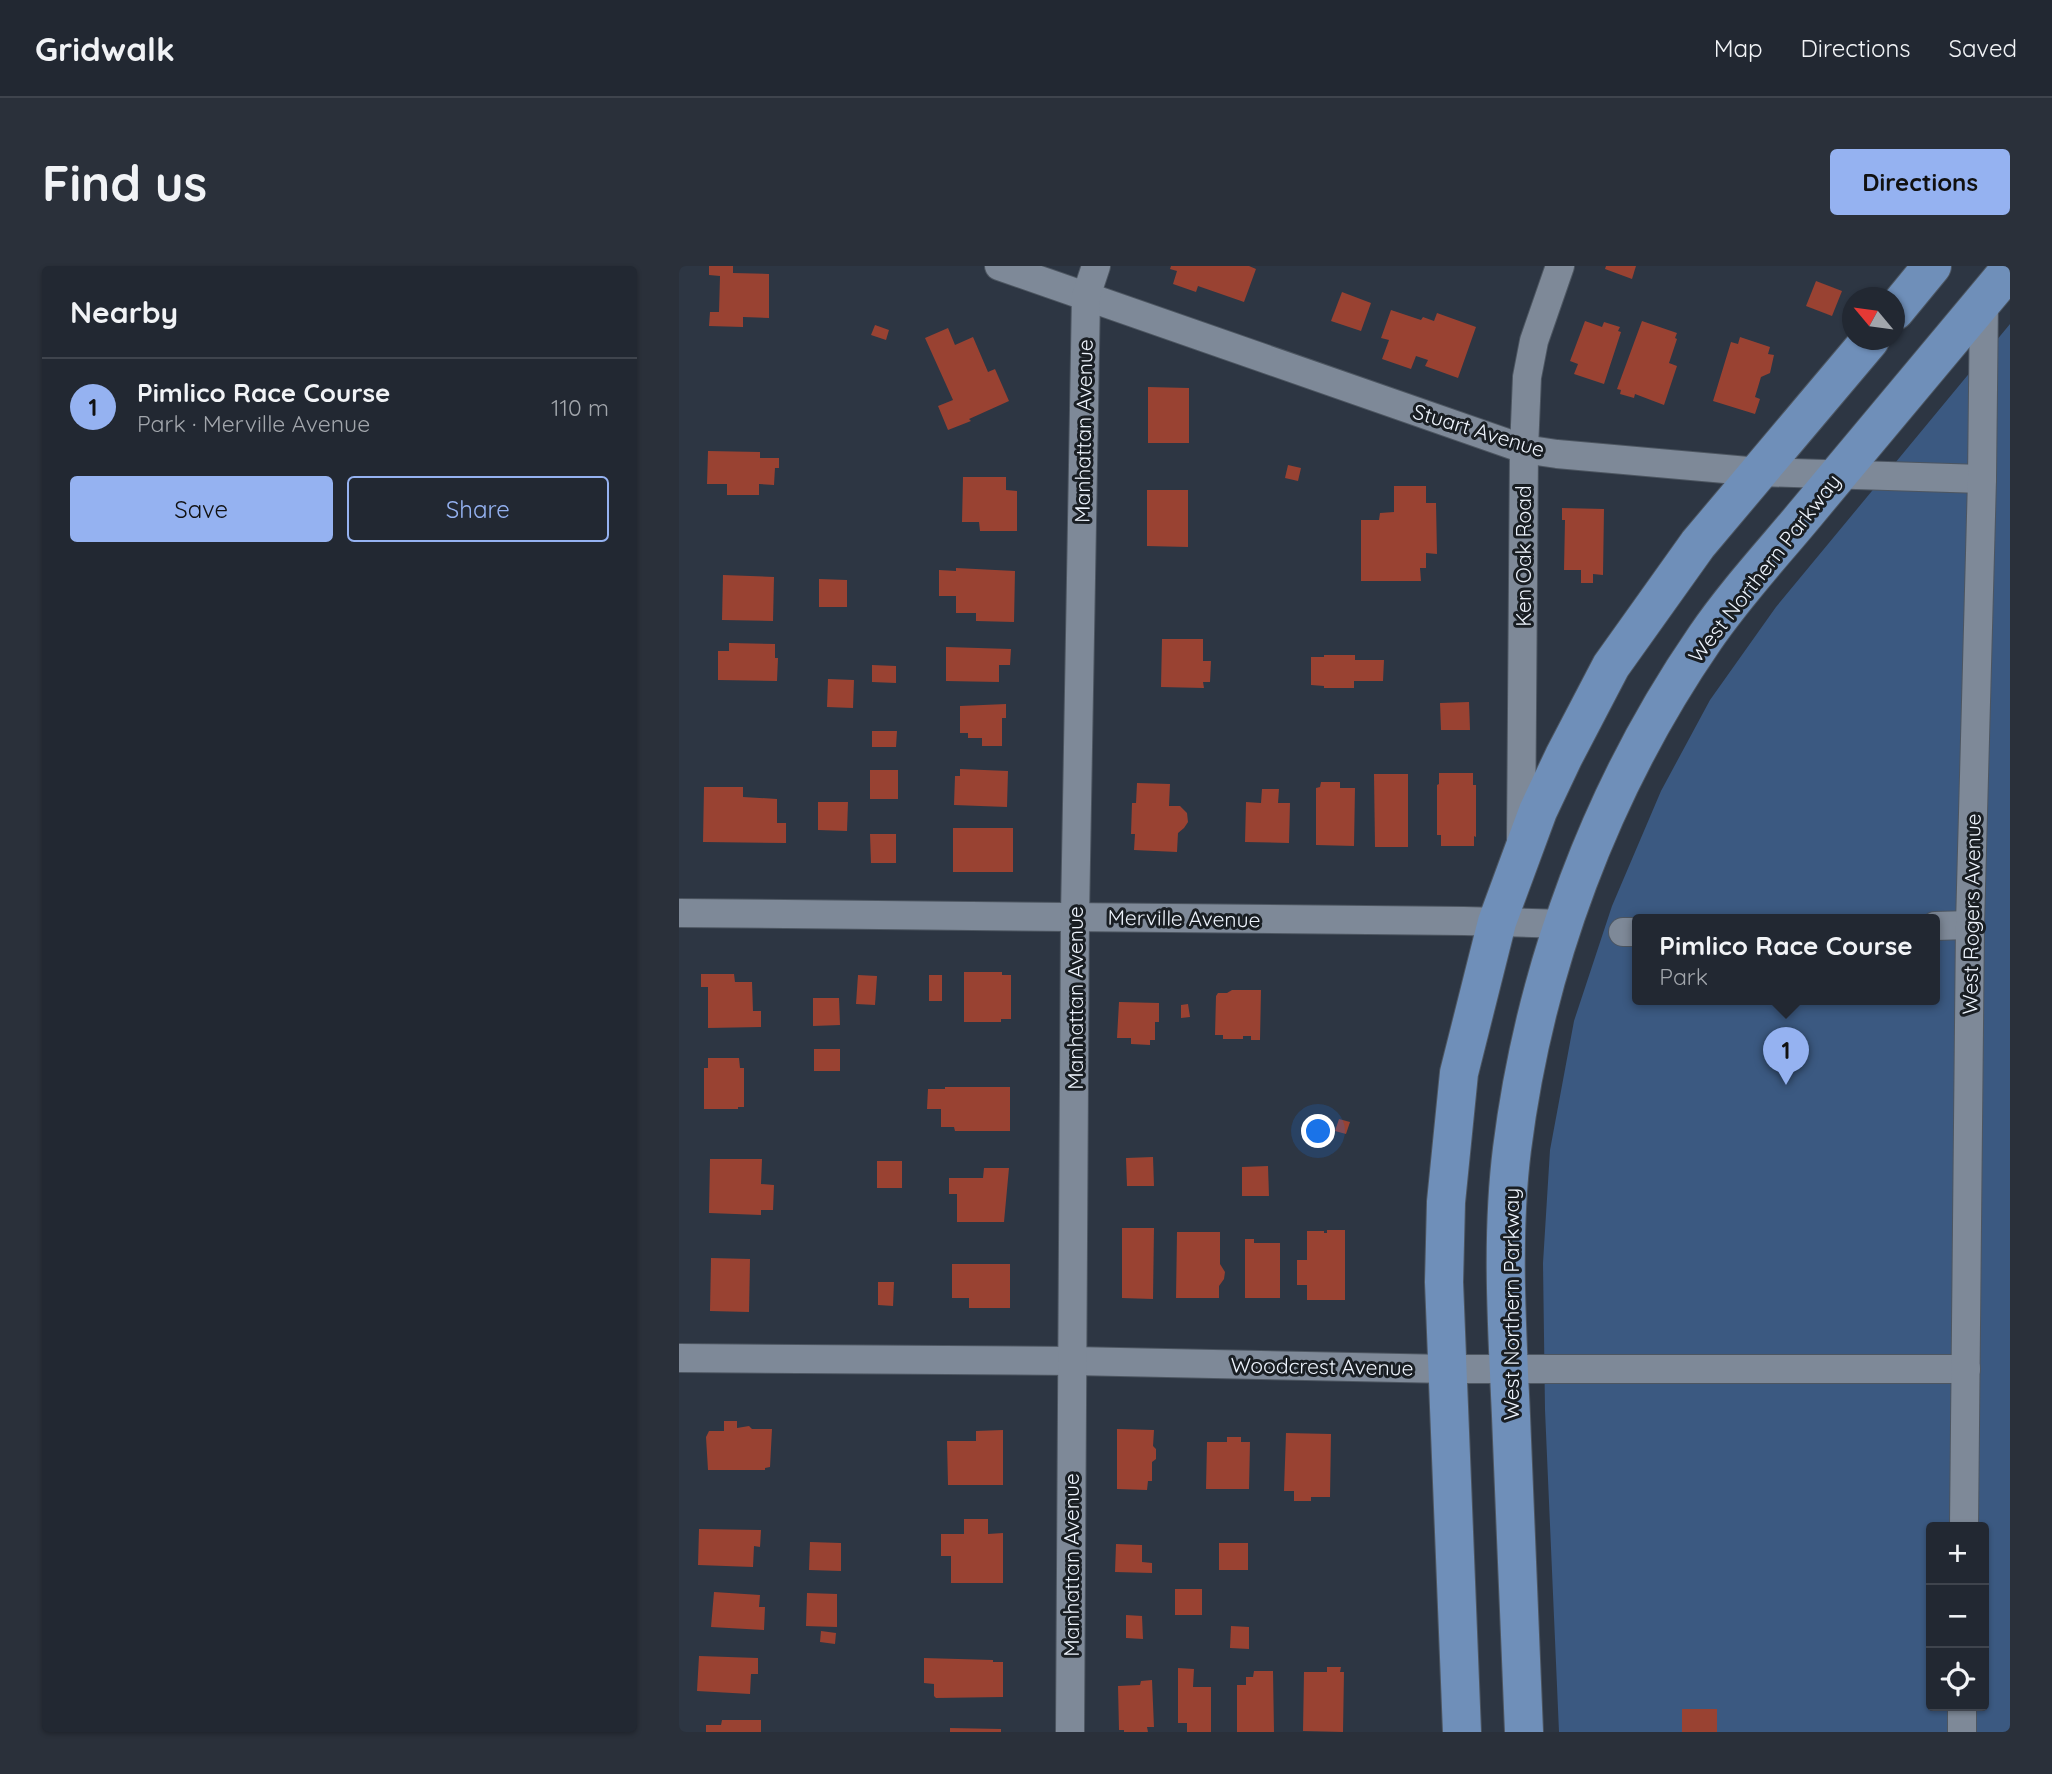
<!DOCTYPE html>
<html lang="en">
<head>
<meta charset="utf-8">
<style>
	:root { --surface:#222832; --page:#2a303a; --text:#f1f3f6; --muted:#a2a6ac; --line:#3f444d; --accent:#95b2f1 }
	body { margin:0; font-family:Quicksand,sans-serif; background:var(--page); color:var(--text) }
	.controls { position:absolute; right:21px; bottom:21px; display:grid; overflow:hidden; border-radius:7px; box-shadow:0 2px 5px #0004 }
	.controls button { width:63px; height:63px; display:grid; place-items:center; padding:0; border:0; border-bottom:2px solid var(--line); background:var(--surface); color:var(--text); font:35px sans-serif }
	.compass { position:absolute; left:1163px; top:21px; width:63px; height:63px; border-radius:50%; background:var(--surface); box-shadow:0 2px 5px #0004; rotate:299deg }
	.you { position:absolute; left:640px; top:866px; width:24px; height:24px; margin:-18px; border:5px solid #fff; border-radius:50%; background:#1a73e8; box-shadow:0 0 0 10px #1a73e833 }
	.badge { display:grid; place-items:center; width:46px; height:46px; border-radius:50%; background:var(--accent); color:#111; font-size:23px; font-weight:700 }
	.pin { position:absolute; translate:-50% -58px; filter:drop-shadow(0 2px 4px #0008) }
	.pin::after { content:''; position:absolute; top:37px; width:24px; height:21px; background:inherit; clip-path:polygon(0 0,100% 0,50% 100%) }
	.popup { position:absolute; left:953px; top:648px; width:308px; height:91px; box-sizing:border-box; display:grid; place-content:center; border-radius:7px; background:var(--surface); filter:drop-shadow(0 2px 5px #0005); font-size:23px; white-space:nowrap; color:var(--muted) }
	.popup b { font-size:26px; color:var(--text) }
	.popup::after { content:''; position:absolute; left:50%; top:100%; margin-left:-14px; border:14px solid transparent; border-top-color:var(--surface) }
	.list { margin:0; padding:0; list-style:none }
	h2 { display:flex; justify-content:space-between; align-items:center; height:91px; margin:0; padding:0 28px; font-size:30px }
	h2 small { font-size:23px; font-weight:400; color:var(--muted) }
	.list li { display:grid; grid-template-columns:46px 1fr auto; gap:21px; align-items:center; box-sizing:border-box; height:98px; padding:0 28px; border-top:2px solid var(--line) }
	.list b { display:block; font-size:26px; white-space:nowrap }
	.list p { margin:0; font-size:23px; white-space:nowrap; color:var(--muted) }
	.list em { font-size:23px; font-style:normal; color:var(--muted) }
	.actions { display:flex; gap:14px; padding:21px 28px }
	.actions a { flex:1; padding:16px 0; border:2px solid var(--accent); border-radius:7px; text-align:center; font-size:24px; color:var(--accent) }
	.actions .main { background:var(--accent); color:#111 }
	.icon { flex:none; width:38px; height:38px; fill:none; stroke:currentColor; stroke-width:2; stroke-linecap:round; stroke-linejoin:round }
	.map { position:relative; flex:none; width:1331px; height:1466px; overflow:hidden; border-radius:7px }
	header { display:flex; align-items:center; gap:42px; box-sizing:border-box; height:98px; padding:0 35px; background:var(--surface); border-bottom:2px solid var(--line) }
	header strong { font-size:33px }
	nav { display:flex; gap:38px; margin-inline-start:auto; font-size:24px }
	.intro { display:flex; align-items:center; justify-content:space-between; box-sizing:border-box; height:168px; padding:0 42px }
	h1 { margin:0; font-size:49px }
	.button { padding:18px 32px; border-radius:7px; background:var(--accent); color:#111; font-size:24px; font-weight:700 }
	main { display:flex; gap:42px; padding:0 42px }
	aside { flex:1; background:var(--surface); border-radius:7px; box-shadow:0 2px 5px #0004 }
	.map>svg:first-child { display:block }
</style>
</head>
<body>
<header>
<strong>Gridwalk</strong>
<nav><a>Map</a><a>Directions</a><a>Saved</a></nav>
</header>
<div class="intro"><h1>Find us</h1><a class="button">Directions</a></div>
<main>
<aside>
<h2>Nearby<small></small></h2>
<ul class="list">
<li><span class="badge">1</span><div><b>Pimlico Race Course</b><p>Park · Merville Avenue</p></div><em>110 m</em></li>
</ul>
<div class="actions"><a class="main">Save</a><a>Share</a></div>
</aside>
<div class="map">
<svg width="1331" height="1466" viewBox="0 0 1331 1466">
	<rect width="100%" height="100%" fill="#2d3643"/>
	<path fill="#3b5981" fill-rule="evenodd" d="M1331,58v1408h-451l-14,-322 -2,-147 7,-113 24,-129 38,-115 49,-115 49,-91 66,-93zM958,653h298v80h-298zM1252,1261h53v179h-53z"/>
	<g fill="#994232">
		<polygon points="30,0 54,0 54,7 90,8 90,52 64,51 64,61 30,60 31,46 40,46 41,10 30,9"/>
		<polygon points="492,0 570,0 577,3 565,36 519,20 517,26 494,18 498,5 491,3"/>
		<polygon points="927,0 957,0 953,13 926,3"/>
		<polygon points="1137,15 1163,25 1153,50 1127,40"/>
		<polygon points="663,26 692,37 682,65 652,55"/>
		<polygon points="712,44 742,54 744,51 755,55 758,47 797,61 779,112 746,100 749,94 737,90 732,103 703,93 710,74 702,72"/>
		<polygon points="906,55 923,61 925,56 941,61 939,65 942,66 925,118 895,108 899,98 891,95"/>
		<polygon points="963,55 998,67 996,72 998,73 990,97 998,100 985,139 956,128 955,132 941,128 942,124 938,123"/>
		<polygon points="196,59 210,64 207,74 192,69"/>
		<polygon points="269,62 276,79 294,71 309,106 316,103 330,135 290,153 292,155 269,164 259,140 274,134 246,72"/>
		<polygon points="1061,71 1091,81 1089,88 1095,89 1091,107 1082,111 1076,131 1081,133 1076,148 1034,135 1052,76 1059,78"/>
		<polygon points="469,121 510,122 510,177 469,177"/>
		<polygon points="29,185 81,186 81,192 100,192 100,202 96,202 95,219 80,218 80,229 48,229 48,218 28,218"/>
		<polygon points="609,199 622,202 619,215 606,212"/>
		<polygon points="284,211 327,211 327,224 338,225 338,265 301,265 300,256 283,256"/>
		<polygon points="715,220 747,220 747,237 757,237 758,288 747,287 747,302 741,302 742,315 682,315 682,254 700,254 701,247 715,246"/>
		<polygon points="468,224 509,224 509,281 468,280"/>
		<polygon points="883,242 925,243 924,309 914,308 914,317 902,317 902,304 885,304 886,254 883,254"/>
		<polygon points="277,302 336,305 335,356 297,355 297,347 277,347 277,330 260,330 260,304 277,305"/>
		<polygon points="44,309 95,311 94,355 43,354"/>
		<polygon points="140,313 168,314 168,341 140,341"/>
		<polygon points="483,373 524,373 524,395 532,395 531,416 524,416 525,422 482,421"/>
		<polygon points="50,377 96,378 96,392 99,392 98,415 39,414 39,385 50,385"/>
		<polygon points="267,381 332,383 331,399 320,399 320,416 267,415"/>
		<polygon points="645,389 676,389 676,394 705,394 704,415 675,415 675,422 645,422 645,420 632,419 632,391 645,391"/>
		<polygon points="193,399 217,400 217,417 193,416"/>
		<polygon points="149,413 175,414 174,442 148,441"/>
		<polygon points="790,436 791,464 762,464 761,437"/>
		<polygon points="327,438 327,452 323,452 323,480 303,480 303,472 289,472 289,467 281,467 281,440"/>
		<polygon points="193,465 218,465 217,481 193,481"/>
		<polygon points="281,503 329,505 328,541 275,539 276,510 281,510"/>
		<rect x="191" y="504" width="28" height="29"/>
		<polygon points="760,507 794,507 794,519 797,519 797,571 795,570 795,580 762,580 762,569 758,569 758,519 760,518"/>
		<polygon points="695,508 729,508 729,581 696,581"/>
		<polygon points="642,516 661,516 661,522 676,522 675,580 637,579 637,522 641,521"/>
		<polygon points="458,517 491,518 490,540 501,540 508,547 509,556 505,562 499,567 498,586 455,584 456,568 452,568 453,537 457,537"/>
		<polygon points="25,521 64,521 64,531 98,533 98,557 107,557 107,577 24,576"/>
		<polygon points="583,523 600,523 599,537 611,537 610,577 566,576 567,536 582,537"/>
		<polygon points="139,536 169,536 168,565 139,564"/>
		<rect x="274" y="562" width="60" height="44"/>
		<polygon points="191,568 217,568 217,597 192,597"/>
		<polygon points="285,706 323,706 323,709 332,709 332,753 322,753 322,756 285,756"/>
		<polygon points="22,708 55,708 56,716 73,716 74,745 82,745 82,761 29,762 29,721 22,721"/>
		<polygon points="179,709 198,710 196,739 177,738"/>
		<rect x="250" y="709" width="13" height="26"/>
		<polygon points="553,724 582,724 581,774 572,774 572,770 564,770 564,773 544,773 544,769 536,769 537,730 539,727 548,727"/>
		<polygon points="134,732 160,732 161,759 134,760"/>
		<polygon points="440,736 480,737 480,756 476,756 476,774 471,774 471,779 452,778 452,772 438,772"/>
		<polygon points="509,738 511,751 502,752 502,739"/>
		<rect x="135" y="783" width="26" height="22"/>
		<polygon points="29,792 60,792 61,802 65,802 65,841 59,841 59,843 25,843 25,802 29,802"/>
		<polygon points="266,821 331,821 331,865 276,865 275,861 262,861 262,843 248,843 249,823 266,823"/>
		<polygon points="660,853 671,856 667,868 656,865"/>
		<polygon points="474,891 475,920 448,920 447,892"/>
		<polygon points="31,893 83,893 82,918 95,919 94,944 82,944 82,949 30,947"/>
		<rect x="198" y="895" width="25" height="27"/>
		<polygon points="589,900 590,930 563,930 563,901"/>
		<polygon points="305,902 330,902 325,956 278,956 278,928 270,928 270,912 304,912"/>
		<polygon points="443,962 475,962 474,1033 443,1032"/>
		<polygon points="648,964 666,964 666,1034 628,1034 628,1019 618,1019 618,994 628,994 628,965 645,965 645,967 648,967"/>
		<polygon points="498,966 541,966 541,998 546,1006 545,1013 540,1020 540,1032 497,1032"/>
		<polygon points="566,973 575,973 575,977 601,977 601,1032 566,1032"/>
		<polygon points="32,992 71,993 70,1046 31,1045"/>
		<polygon points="273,998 331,998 331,1042 290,1042 290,1032 273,1032"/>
		<polygon points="199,1016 215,1016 214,1040 199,1039"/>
		<polygon points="45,1155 58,1155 58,1162 70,1160 73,1163 93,1163 91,1201 86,1202 86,1204 29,1204 27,1171 30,1165 45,1165"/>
		<polygon points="438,1163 475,1164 474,1180 477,1183 477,1193 473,1196 473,1215 469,1215 468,1224 438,1223"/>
		<polygon points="324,1164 324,1219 269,1219 268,1175 297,1175 297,1165"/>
		<polygon points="607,1167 652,1168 651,1231 632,1231 632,1235 615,1235 615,1225 605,1225"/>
		<polygon points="548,1171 562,1171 562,1176 571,1176 570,1223 527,1223 528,1176 548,1176"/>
		<polygon points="285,1253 309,1253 309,1268 324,1267 324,1317 272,1317 272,1290 262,1290 262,1268 285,1268"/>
		<polygon points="20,1263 82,1264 81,1281 75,1280 74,1301 19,1299"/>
		<polygon points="131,1276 162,1277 162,1305 130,1304"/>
		<rect x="540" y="1277" width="29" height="27"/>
		<polygon points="437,1278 463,1279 463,1296 473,1297 473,1307 436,1306"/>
		<rect x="496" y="1323" width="27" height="26"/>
		<polygon points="35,1326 81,1329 80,1341 86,1341 85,1364 32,1361"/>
		<polygon points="128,1327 158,1328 158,1361 127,1360"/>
		<polygon points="447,1349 463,1350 464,1373 447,1372"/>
		<polygon points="552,1360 570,1361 570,1383 551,1382"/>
		<polygon points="142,1365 157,1367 156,1378 141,1376"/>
		<polygon points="20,1390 79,1392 79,1408 72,1408 71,1428 18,1425"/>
		<polygon points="245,1392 314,1394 314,1396 324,1396 324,1431 257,1432 255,1430 255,1418 245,1417"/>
		<polygon points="648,1401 662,1401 661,1406 665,1406 664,1466 624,1465 625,1406 648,1406"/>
		<polygon points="499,1402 515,1403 514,1421 532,1421 532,1466 508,1466 508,1457 499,1457"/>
		<polygon points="575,1405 594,1405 595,1466 558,1466 558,1419 567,1419 567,1411 574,1411"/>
		<polygon points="473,1414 475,1461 468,1461 469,1466 445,1466 445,1464 440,1464 439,1420 461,1419 462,1415"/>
		<rect x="1003" y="1443" width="35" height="23"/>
		<polygon points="43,1454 82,1454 82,1466 27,1466 27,1459 42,1459"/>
		<polygon points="271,1462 322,1463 322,1466 271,1466"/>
	</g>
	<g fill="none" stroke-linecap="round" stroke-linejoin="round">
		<defs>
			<g id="street">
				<polyline points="320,0 845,183 878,188 1080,206 1303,213"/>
				<polyline points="842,573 845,183 848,111 855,75 881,0"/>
				<polyline points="0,647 785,655 885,658"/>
				<polyline points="1256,660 1291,659"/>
				<polyline points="944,666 958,666"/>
				<polyline points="0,1092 394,1095 768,1103 1287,1103"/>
				<polyline points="1285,1261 1291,659 1303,213 1305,34"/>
				<polyline points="391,1466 396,651 407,30 417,0"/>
				<polyline points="1283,1466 1283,1440"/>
			</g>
			<g id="primary">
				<polyline points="1216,45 1253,0"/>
				<polyline points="783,1466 765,1016 767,936 780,807 818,656 859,545 885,490 932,400 1019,278 1191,74"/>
				<path d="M845,1466c-4,-105 -9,-211 -13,-316 -4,-88 -10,-179 1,-267 23,-182 89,-360 193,-511 30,-44 68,-85 102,-126 67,-81 135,-162 203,-243"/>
			</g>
		</defs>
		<use href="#street" stroke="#4d5661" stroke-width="30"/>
		<use href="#primary" stroke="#4d5661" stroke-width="40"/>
		<use href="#street" stroke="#7e8998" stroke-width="28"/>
		<use href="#primary" stroke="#6f8fb9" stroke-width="38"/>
	</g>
	<g text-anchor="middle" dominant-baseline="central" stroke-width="6" stroke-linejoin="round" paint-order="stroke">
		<g font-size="21" fill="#eef4fd" stroke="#191e23">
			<text transform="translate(800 164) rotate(17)">Stuart Avenue</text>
			<text transform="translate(404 165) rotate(-89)">Manhattan Avenue</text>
			<text transform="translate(844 290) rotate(-90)">Ken Oak Road</text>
			<text transform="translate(1085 302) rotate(-52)">West Northern Parkway</text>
			<text transform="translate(1292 648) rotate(-89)">West Rogers Avenue</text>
			<text transform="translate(505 652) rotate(1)">Merville Avenue</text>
			<text transform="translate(396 732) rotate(-90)">Manhattan Avenue</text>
			<text transform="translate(832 1038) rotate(-90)">West Northern Parkway</text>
			<text transform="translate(643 1100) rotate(1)">Woodcrest Avenue</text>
			<text transform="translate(392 1299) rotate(-90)">Manhattan Avenue</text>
		</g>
	</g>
</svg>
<div class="controls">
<button>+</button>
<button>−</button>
<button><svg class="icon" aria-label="locate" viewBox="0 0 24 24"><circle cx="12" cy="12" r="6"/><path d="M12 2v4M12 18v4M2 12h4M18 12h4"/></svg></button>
</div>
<svg class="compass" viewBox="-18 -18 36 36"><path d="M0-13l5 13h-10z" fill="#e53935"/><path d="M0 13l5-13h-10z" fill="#a2a6ac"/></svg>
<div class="you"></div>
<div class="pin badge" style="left:1107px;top:819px">1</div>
<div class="popup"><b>Pimlico Race Course</b>Park</div>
</div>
</main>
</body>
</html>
